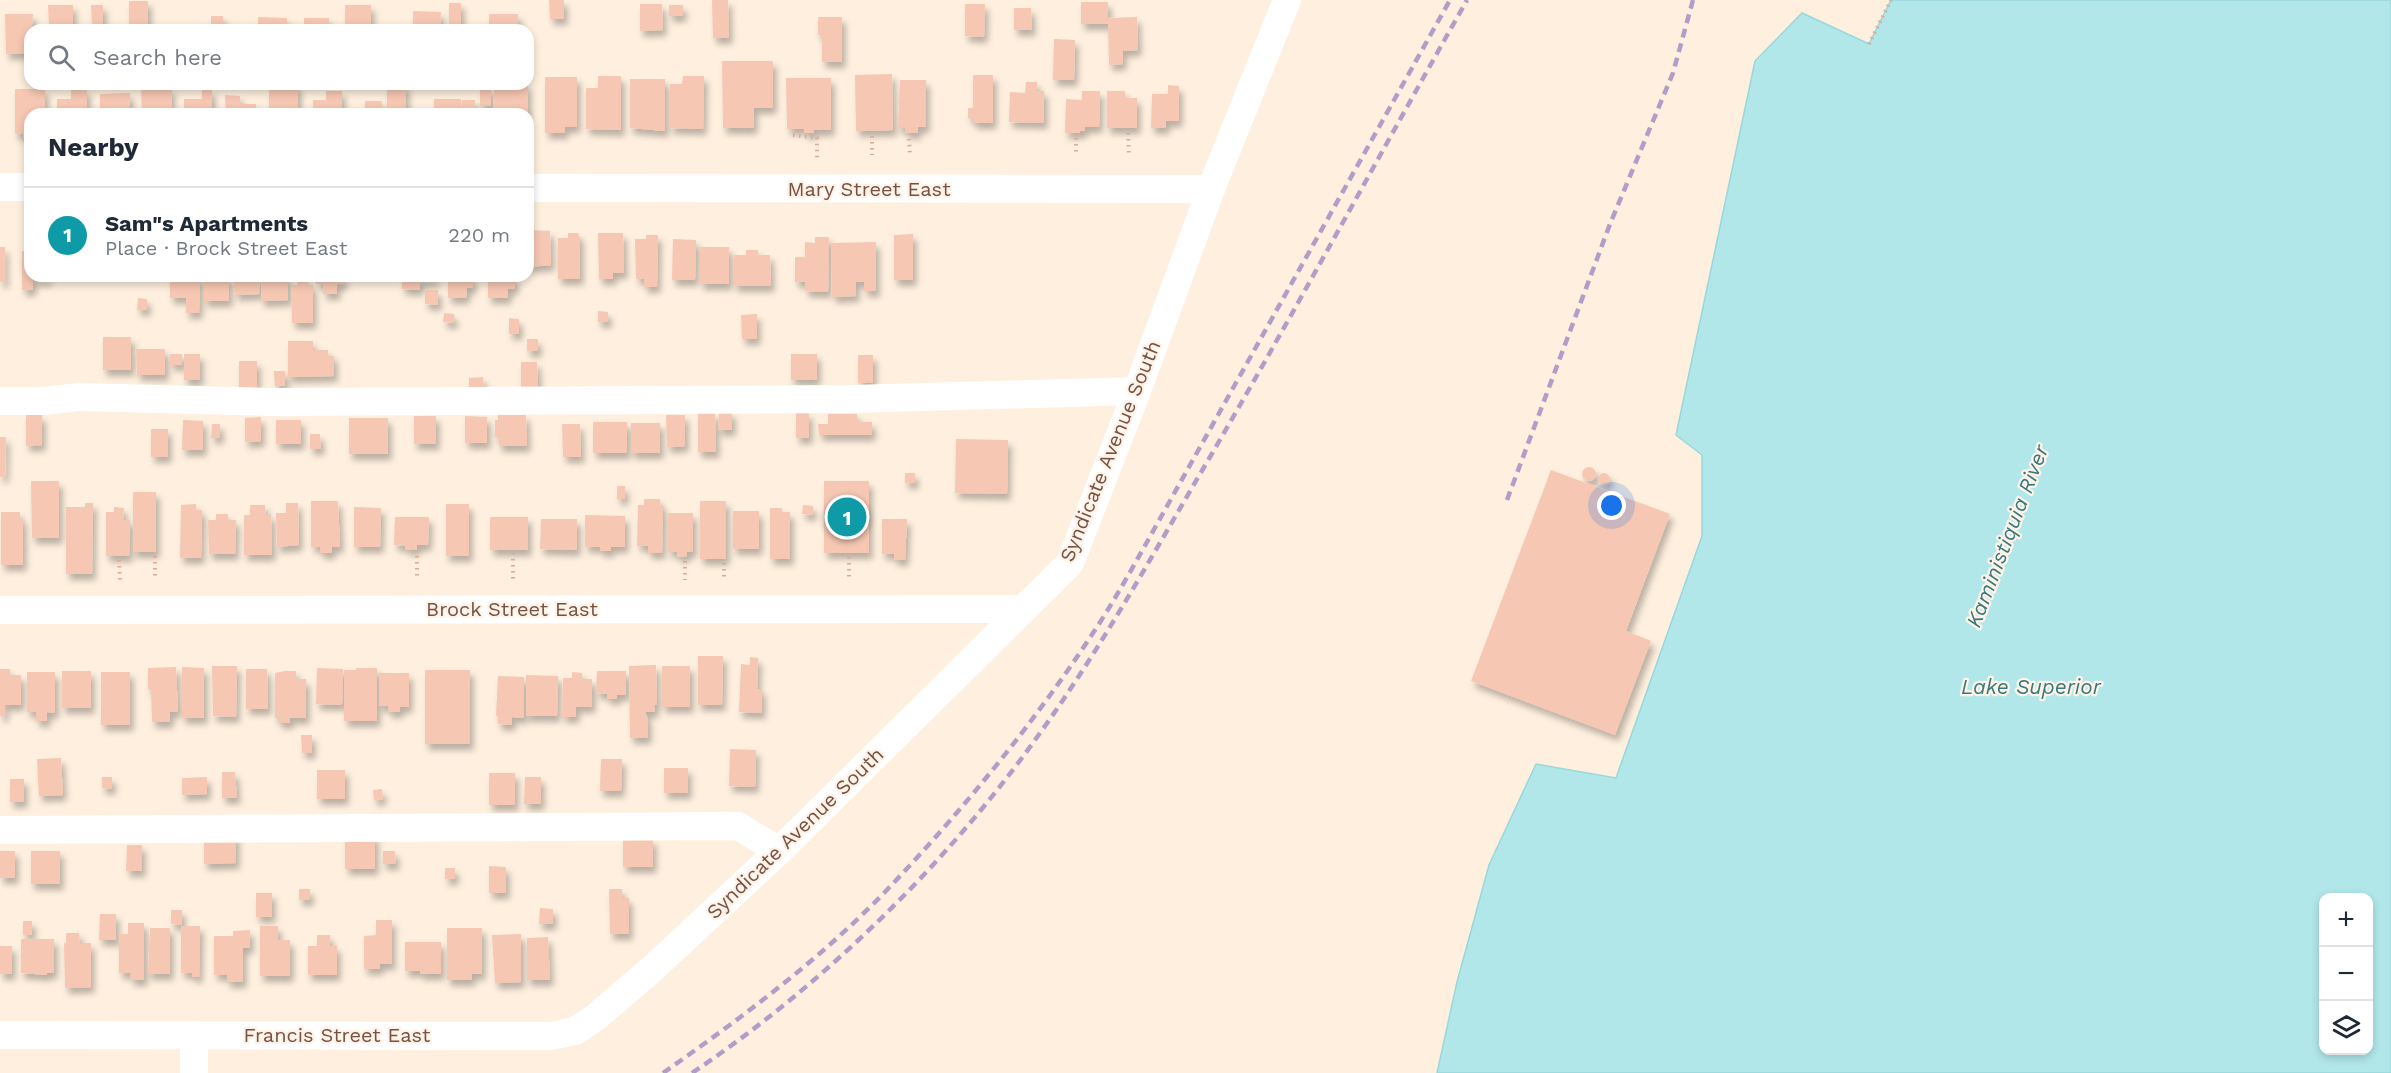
<!DOCTYPE html>
<html lang="en">
<head>
<meta charset="utf-8">
<style>
	:root { --surface:#fff; --page:#f2f2f3; --text:#1f2937; --muted:#747a83; --line:#e0e1e3; --accent:#d93025 }
	body { margin:0; font-family:"Work Sans",sans-serif; background:var(--page); color:var(--text) }
	.controls { position:absolute; right:18px; bottom:18px; display:grid; overflow:hidden; border-radius:12px; box-shadow:0 3px 9px #0003 }
	.controls button { width:54px; height:54px; display:grid; place-items:center; padding:0; border:0; border-bottom:2px solid var(--line); background:var(--surface); color:var(--text); font:30px sans-serif }
	.you { position:absolute; left:1612px; top:506px; width:21px; height:21px; margin:-15px; border:4px solid #fff; border-radius:50%; background:#1a73e8; box-shadow:0 0 0 9px #1a73e833 }
	.badge { display:grid; place-items:center; width:39px; height:39px; border-radius:50%; background:var(--accent); color:#fff; font-size:20px; font-weight:700 }
	.pin { position:absolute; translate:-50% -50%; border:3px solid #fff; box-shadow:0 2px 6px #0006 }
	.list { margin:0; padding:0; list-style:none }
	h2 { display:flex; justify-content:space-between; align-items:center; height:78px; margin:0; padding:0 24px; font-size:26px }
	h2 small { font-size:20px; font-weight:400; color:var(--muted) }
	.list li { display:grid; grid-template-columns:39px 1fr auto; gap:18px; align-items:center; box-sizing:border-box; height:96px; padding:0 24px; border-top:2px solid var(--line) }
	.list b { display:block; font-size:22px; white-space:nowrap }
	.list p { margin:0; font-size:20px; white-space:nowrap; color:var(--muted) }
	.list em { font-size:20px; font-style:normal; color:var(--muted) }
	.icon { flex:none; width:33px; height:33px; fill:none; stroke:currentColor; stroke-width:2; stroke-linecap:round; stroke-linejoin:round }
	.map { position:relative; flex:none; width:2391px; height:1073px; overflow:hidden }
	.search { position:absolute; background:var(--surface); box-shadow:0 3px 9px #0003; left:24px; top:24px; width:510px; height:66px; display:flex; align-items:center; gap:15px; box-sizing:border-box; padding:0 21px; border-radius:18px; color:var(--muted); font-size:22px }
	.panel { position:absolute; background:var(--surface); box-shadow:0 3px 9px #0003; left:24px; top:108px; width:510px; height:174px; border-radius:18px }
	.map>svg:first-child { display:block }
</style>
</head>
<body>
<div class="map">
<svg width="2391" height="1073" viewBox="0 0 2391 1073">
	<defs>
		<filter id="shadow"><feDropShadow dx="3.5" dy="6" stdDeviation="3" flood-color="#0004"/></filter>
	</defs>
	<rect width="100%" height="100%" fill="#feefde"/>
	<path fill="#b1e7e9" stroke="#96d8dc" stroke-width="1.5" fill-rule="evenodd" d="M1891,0h500v1073h-954l20,-91 32,-117 47,-101 80,14 86,-242v-81l-26,-20 79,-374 47,-48 67,31zM2324,898h44v152h-44z"/>
	<g fill="#f6c7b3" filter="url(#shadow)">
		<polygon points="549,0 564,0 564,19 550,19"/>
		<polygon points="712,0 728,0 729,38 713,38"/>
		<rect x="129" y="1" width="19" height="29"/>
		<polygon points="1081,2 1108,2 1108,18 1137,17 1138,50 1123,51 1123,64 1109,65 1108,24 1081,24"/>
		<rect x="449" y="3" width="12" height="27"/>
		<polygon points="640,4 662,4 663,30 640,31"/>
		<polygon points="965,4 985,4 984,37 965,36"/>
		<polygon points="48,5 73,5 73,25 49,25"/>
		<polygon points="91,5 103,5 103,25 92,25"/>
		<rect x="345" y="5" width="26" height="25"/>
		<rect x="669" y="5" width="14" height="11"/>
		<polygon points="1014,8 1031,8 1032,30 1014,30"/>
		<polygon points="413,11 441,12 440,30 413,30"/>
		<polygon points="5,14 33,14 30,53 6,54"/>
		<rect x="489" y="14" width="29" height="16"/>
		<rect x="211" y="16" width="12" height="14"/>
		<polygon points="258,17 287,18 287,30 258,30"/>
		<polygon points="818,17 842,17 842,62 822,62 822,35 818,35"/>
		<rect x="304" y="18" width="25" height="12"/>
		<polygon points="1054,39 1075,40 1074,80 1053,80"/>
		<polygon points="722,61 773,61 773,108 754,108 754,128 723,128"/>
		<polygon points="892,74 893,130 856,131 855,75"/>
		<polygon points="973,75 993,75 993,123 973,123 973,118 968,118 968,108 973,108"/>
		<polygon points="598,76 621,76 621,130 586,129 586,88 598,88"/>
		<polygon points="683,76 704,76 703,129 670,128 670,84 682,84"/>
		<polygon points="545,77 577,77 577,127 565,127 565,133 545,133"/>
		<polygon points="786,78 831,78 831,130 814,130 814,133 804,133 804,129 787,129"/>
		<polygon points="630,79 665,79 665,131 630,128"/>
		<polygon points="900,80 926,80 926,127 918,127 918,133 905,133 905,128 898,128"/>
		<polygon points="1026,82 1037,82 1037,91 1044,91 1044,123 1009,122 1010,92 1025,93"/>
		<polygon points="281,84 298,84 298,114 269,114 269,89 281,89"/>
		<rect x="387" y="84" width="19" height="30"/>
		<polygon points="494,84 528,84 528,114 493,114"/>
		<polygon points="1168,85 1179,86 1179,121 1166,121 1166,128 1151,128 1152,94 1168,94"/>
		<polygon points="141,88 172,88 171,114 142,114"/>
		<rect x="480" y="88" width="11" height="18"/>
		<polygon points="15,89 45,89 45,114 30,114 30,138 23,138 23,134 15,134"/>
		<polygon points="71,89 87,89 87,114 57,114 57,99 71,99"/>
		<polygon points="202,90 212,90 212,114 184,114 184,99 202,99"/>
		<polygon points="326,91 342,91 342,114 313,114 313,100 326,100"/>
		<polygon points="1082,91 1100,91 1099,127 1085,127 1085,131 1080,131 1080,133 1065,133 1066,99 1082,100"/>
		<polygon points="1107,91 1125,91 1125,98 1137,98 1137,128 1107,128"/>
		<polygon points="130,93 130,114 100,114 100,94"/>
		<polygon points="225,95 240,96 240,104 256,104 256,114 226,114"/>
		<polygon points="434,99 461,99 461,111 462,100 475,100 475,108 488,108 488,114 434,114"/>
		<polygon points="365,101 382,101 382,114 355,114 355,108 365,108"/>
		<polygon points="528,230 550,231 551,265 528,267"/>
		<polygon points="568,233 578,233 580,238 580,279 558,279 558,238 568,238"/>
		<polygon points="598,233 623,233 624,273 613,273 613,279 599,279"/>
		<polygon points="913,234 913,280 894,280 894,235"/>
		<polygon points="646,235 658,235 657,287 644,287 644,279 636,279 635,239 646,239"/>
		<polygon points="815,237 829,237 828,292 805,291 805,282 795,282 795,257 805,257 805,242 815,243"/>
		<polygon points="673,239 696,240 695,280 672,280"/>
		<polygon points="876,242 876,291 864,291 864,282 856,282 856,296 832,297 831,243"/>
		<rect x="0" y="247" width="5" height="35"/>
		<rect x="700" y="247" width="29" height="37"/>
		<polygon points="746,250 758,250 758,255 770,255 771,286 734,286 734,255 746,255"/>
		<polygon points="22,251 30,251 30,276 49,276 49,280 33,280 33,290 22,290"/>
		<polygon points="170,276 200,276 199,313 186,313 186,298 170,298"/>
		<rect x="204" y="276" width="25" height="25"/>
		<polygon points="233,276 260,276 259,294 235,295"/>
		<polygon points="261,276 288,276 288,300 261,301"/>
		<polygon points="316,276 344,276 344,284 337,284 337,294 323,294 323,284 316,284"/>
		<polygon points="402,276 436,276 436,281 420,282 420,290 402,289"/>
		<polygon points="448,276 473,276 473,288 467,288 466,298 448,298"/>
		<polygon points="488,276 515,276 515,289 508,289 508,298 488,298"/>
		<polygon points="297,279 308,279 308,285 313,285 313,323 292,323 291,285 297,285"/>
		<polygon points="425,290 438,290 438,305 425,304"/>
		<polygon points="138,298 147,299 147,310 137,310"/>
		<polygon points="598,311 608,312 608,322 598,322"/>
		<polygon points="444,313 454,314 454,323 443,322"/>
		<polygon points="757,314 757,339 742,339 741,315"/>
		<polygon points="509,318 519,319 519,334 509,334"/>
		<rect x="103" y="337" width="28" height="33"/>
		<rect x="527" y="339" width="11" height="12"/>
		<polygon points="288,341 313,341 313,350 328,350 328,355 334,356 334,376 288,377"/>
		<polygon points="136,349 165,349 165,375 137,375"/>
		<rect x="170" y="354" width="12" height="11"/>
		<rect x="184" y="354" width="16" height="26"/>
		<rect x="791" y="354" width="26" height="26"/>
		<rect x="858" y="355" width="15" height="28"/>
		<rect x="239" y="361" width="18" height="27"/>
		<polygon points="521,362 537,362 538,389 521,390"/>
		<polygon points="274,371 285,371 285,386 275,386"/>
		<polygon points="483,377 484,390 469,391 469,378"/>
		<polygon points="719,412 732,412 732,430 718,430"/>
		<polygon points="698,413 715,413 716,452 698,452"/>
		<rect x="796" y="413" width="13" height="25"/>
		<polygon points="828,414 857,414 858,422 872,422 872,435 819,435 818,424 828,424"/>
		<polygon points="26,415 42,415 42,445 26,446"/>
		<polygon points="498,415 526,415 527,446 499,446 498,437 495,437 495,420 498,420"/>
		<polygon points="666,415 685,415 685,446 667,447"/>
		<rect x="414" y="416" width="22" height="28"/>
		<polygon points="465,416 487,417 487,443 465,443"/>
		<polygon points="261,417 261,441 245,442 245,418"/>
		<rect x="349" y="418" width="39" height="36"/>
		<polygon points="183,420 203,421 203,450 182,450"/>
		<rect x="276" y="420" width="25" height="24"/>
		<rect x="593" y="422" width="34" height="31"/>
		<rect x="631" y="423" width="29" height="30"/>
		<polygon points="212,424 220,424 220,438 211,438"/>
		<polygon points="562,424 580,424 581,457 563,457"/>
		<rect x="151" y="429" width="17" height="28"/>
		<polygon points="310,434 320,434 321,449 310,449"/>
		<polygon points="0,437 6,437 5,477 0,477"/>
		<polygon points="956,439 1008,440 1007,494 955,493"/>
		<circle cx="1589" cy="474" r="7"/>
		<polygon points="1551,470 1670,514 1626,631 1651,641 1615,735 1471,681"/>
		<circle cx="1604" cy="479" r="6"/>
		<rect x="905" y="473" width="10" height="10"/>
		<polygon points="31,481 59,481 59,538 32,538"/>
		<rect x="824" y="481" width="45" height="72"/>
		<rect x="617" y="486" width="8" height="13"/>
		<rect x="133" y="492" width="23" height="60"/>
		<polygon points="644,499 660,499 660,505 663,505 662,553 648,553 648,546 637,546 638,505 644,505"/>
		<polygon points="311,501 338,501 340,547 332,547 332,553 320,553 320,547 311,547"/>
		<rect x="700" y="501" width="26" height="58"/>
		<polygon points="85,503 93,503 92,574 66,574 66,507 85,507"/>
		<polygon points="286,503 298,503 299,545 277,547 276,513 286,513"/>
		<polygon points="196,504 196,510 202,510 201,558 180,558 181,505"/>
		<rect x="446" y="504" width="23" height="52"/>
		<polygon points="250,505 265,505 266,515 271,515 272,555 244,555 244,515 250,515"/>
		<polygon points="803,505 813,506 813,515 802,514"/>
		<polygon points="114,507 124,508 123,520 130,520 129,556 106,556 106,512 114,512"/>
		<polygon points="354,507 381,508 380,547 354,547"/>
		<polygon points="770,508 782,508 782,512 790,512 790,559 770,559"/>
		<rect x="733" y="511" width="26" height="38"/>
		<polygon points="1,512 20,512 20,519 23,519 23,565 1,565"/>
		<polygon points="668,513 693,513 693,552 687,552 687,556 677,557 677,552 668,552"/>
		<polygon points="216,514 228,514 228,520 236,520 235,554 209,554 208,520 216,520"/>
		<polygon points="585,515 625,516 625,547 611,547 611,551 600,551 600,547 585,547"/>
		<polygon points="395,517 429,517 428,545 417,545 417,550 405,549 405,546 394,545"/>
		<rect x="490" y="517" width="38" height="33"/>
		<polygon points="541,519 577,519 577,550 540,549"/>
		<polygon points="882,519 907,519 905,560 894,560 894,554 882,554"/>
		<polygon points="698,656 723,656 722,705 698,705"/>
		<polygon points="750,657 758,658 757,689 762,689 762,713 739,712 741,664 750,665"/>
		<polygon points="656,665 657,705 654,705 655,712 645,712 648,719 648,738 630,738 629,666"/>
		<polygon points="212,666 237,666 236,717 213,716"/>
		<rect x="662" y="666" width="28" height="41"/>
		<polygon points="176,667 178,712 170,712 170,722 152,722 151,689 148,689 148,668"/>
		<polygon points="182,667 204,668 204,718 182,718"/>
		<polygon points="317,668 343,669 342,705 316,704"/>
		<polygon points="356,668 377,668 377,721 344,721 344,670 356,670"/>
		<polygon points="0,669 10,669 10,675 21,675 21,705 5,705 5,716 0,716"/>
		<polygon points="246,669 267,669 268,709 246,709"/>
		<rect x="425" y="670" width="45" height="74"/>
		<rect x="62" y="671" width="29" height="37"/>
		<polygon points="285,671 296,671 296,679 306,679 306,718 290,718 290,723 279,723 279,718 275,718 275,673"/>
		<polygon points="597,671 626,671 626,695 617,695 617,699 607,699 607,694 596,693"/>
		<polygon points="27,672 55,672 55,713 47,712 47,721 36,721 36,712 27,712"/>
		<rect x="101" y="672" width="29" height="53"/>
		<polygon points="572,672 582,673 582,679 592,679 592,707 576,707 576,717 562,717 563,678 572,678"/>
		<polygon points="379,673 409,673 409,707 400,707 400,712 388,712 388,706 379,706"/>
		<polygon points="526,675 558,676 557,716 526,716"/>
		<polygon points="498,676 524,677 524,718 512,717 512,725 498,724 498,716 496,716"/>
		<polygon points="301,735 312,735 312,753 302,753"/>
		<polygon points="730,749 756,750 755,787 729,786"/>
		<polygon points="61,758 63,795 39,796 37,759"/>
		<polygon points="601,759 622,759 621,791 600,791"/>
		<rect x="664" y="768" width="24" height="25"/>
		<rect x="317" y="770" width="28" height="29"/>
		<polygon points="222,772 235,772 237,798 222,798"/>
		<rect x="489" y="773" width="26" height="32"/>
		<polygon points="102,777 112,777 112,789 102,788"/>
		<polygon points="207,777 207,794 182,795 182,778"/>
		<polygon points="525,777 541,777 541,804 524,804"/>
		<rect x="10" y="779" width="14" height="23"/>
		<polygon points="382,789 383,799 374,800 373,790"/>
		<polygon points="236,834 236,863 204,864 204,835"/>
		<rect x="345" y="835" width="30" height="34"/>
		<polygon points="653,839 653,867 623,867 623,840"/>
		<polygon points="127,845 142,845 142,871 126,871"/>
		<rect x="0" y="851" width="15" height="27"/>
		<rect x="31" y="851" width="29" height="33"/>
		<polygon points="383,851 395,851 396,864 383,864"/>
		<polygon points="489,866 506,867 506,893 489,893"/>
		<rect x="445" y="868" width="10" height="11"/>
		<rect x="299" y="889" width="11" height="11"/>
		<polygon points="609,889 622,889 622,898 629,898 629,934 610,934"/>
		<rect x="256" y="893" width="16" height="24"/>
		<polygon points="540,908 553,909 553,924 539,924"/>
		<polygon points="171,910 182,910 182,925 171,924"/>
		<polygon points="100,914 116,914 116,940 99,940"/>
		<polygon points="376,920 392,920 392,964 380,964 380,969 364,969 364,936 376,935"/>
		<rect x="23" y="921" width="9" height="14"/>
		<polygon points="128,923 144,923 144,980 130,980 131,973 119,973 119,934 128,934"/>
		<polygon points="181,926 200,926 199,977 192,977 192,973 181,973"/>
		<polygon points="260,926 278,926 278,940 290,940 290,976 260,976"/>
		<polygon points="150,928 170,928 170,974 148,974"/>
		<polygon points="447,928 482,928 482,974 472,974 472,980 447,980"/>
		<polygon points="250,930 250,948 243,948 243,982 227,982 227,975 214,975 214,936 233,936 233,931"/>
		<polygon points="66,933 79,933 80,943 91,943 91,987 65,988 64,943 66,943"/>
		<polygon points="521,934 521,982 495,983 492,935"/>
		<polygon points="317,935 330,935 330,946 337,946 337,975 308,975 308,946 317,946"/>
		<polygon points="548,937 550,980 527,980 527,938"/>
		<polygon points="21,939 54,939 54,973 47,973 47,975 21,973"/>
		<polygon points="405,942 441,942 441,974 420,974 420,971 405,971"/>
		<rect x="0" y="946" width="12" height="28"/>
	</g>
	<g fill="none" stroke-linecap="round" stroke-linejoin="round">
		<g stroke="#dbaa97" stroke-width="4" stroke-dasharray="1.5 4.5" stroke-linecap="butt">
			<polyline points="1869,44 1891,0"/>
			<polyline points="1128,133 1129,155"/>
			<polyline points="793,135 817,138 817,158"/>
			<polyline points="872,136 872,155"/>
			<polyline points="1076,138 1076,155"/>
			<polyline points="909,139 910,155"/>
			<polyline points="513,553 513,580"/>
			<polyline points="155,556 155,580"/>
			<polyline points="417,556 417,580"/>
			<polyline points="849,557 849,580"/>
			<polyline points="119,560 120,580"/>
			<polyline points="685,561 685,580"/>
			<polyline points="724,563 724,580"/>
		</g>
		<g stroke="#fff" stroke-width="28">
			<polyline points="0,187 30,187"/>
			<polyline points="528,188 1211,189"/>
			<polyline points="0,401 44,401 79,397 274,402 853,399 1137,391"/>
			<polyline points="0,610 1024,609"/>
			<polyline points="0,830 738,826 779,851"/>
			<polyline points="0,1035 551,1036 575,1031 596,1017 652,969 779,851 1070,563 1137,391 1211,189 1287,0"/>
			<polyline points="194,1073 194,1035"/>
		</g>
		<g stroke="#b09dc8" stroke-width="4.5" stroke-dasharray="9 6" stroke-linecap="butt">
			<polyline points="1507,500 1610,224 1673,73 1693,0"/>
			<path d="M663,1073c77,-54 155,-112 221,-180 81,-85 157,-178 220,-277 15,-24 29,-49 43,-74l303,-542"/>
			<path d="M692,1073c134,-90 260,-214 353,-347 61,-86 112,-179 165,-269 88,-151 171,-305 257,-457"/>
		</g>
	</g>
	<g text-anchor="middle" dominant-baseline="central" stroke-width="4.5" stroke-linejoin="round" paint-order="stroke">
		<g font-size="20" fill="#775144" stroke="#fff3e7">
			<text x="869" y="189">Mary Street East</text>
			<text transform="translate(1110 451) rotate(-68)">Syndicate Avenue South</text>
			<text x="512" y="609">Brock Street East</text>
			<text transform="translate(795 833) rotate(-44)">Syndicate Avenue South</text>
			<text x="337" y="1035">Francis Street East</text>
		</g>
		<g font-size="21" font-style="italic" fill="#36797e" stroke="#fff3e7">
			<text transform="translate(2007 536) rotate(-69)">Kaministiquia River</text>
			<text x="2031" y="686">Lake Superior</text>
		</g>
	</g>
</svg>
<div class="controls">
<button>+</button>
<button>−</button>
<button><svg class="icon" aria-label="layers" viewBox="0 0 24 24"><path d="M12 4l9 5-9 5-9-5zM3 14l9 5 9-5"/></svg></button>
</div>
<div class="you"></div>
<div class="pin badge" style="left:847px;top:517px;background:#0f9aa8">1</div>
<div class="search"><svg class="icon" aria-label="search" viewBox="0 0 24 24"><circle cx="10" cy="10" r="6"/><path d="M15 15l6 6"/></svg>Search here</div>
<section class="panel">
<h2>Nearby<small></small></h2>
<ul class="list">
<li><span class="badge" style="background:#0f9aa8">1</span><div><b>Sam&quot;s Apartments</b><p>Place · Brock Street East</p></div><em>220 m</em></li>
</ul>
</section>
</div>
</body>
</html>
